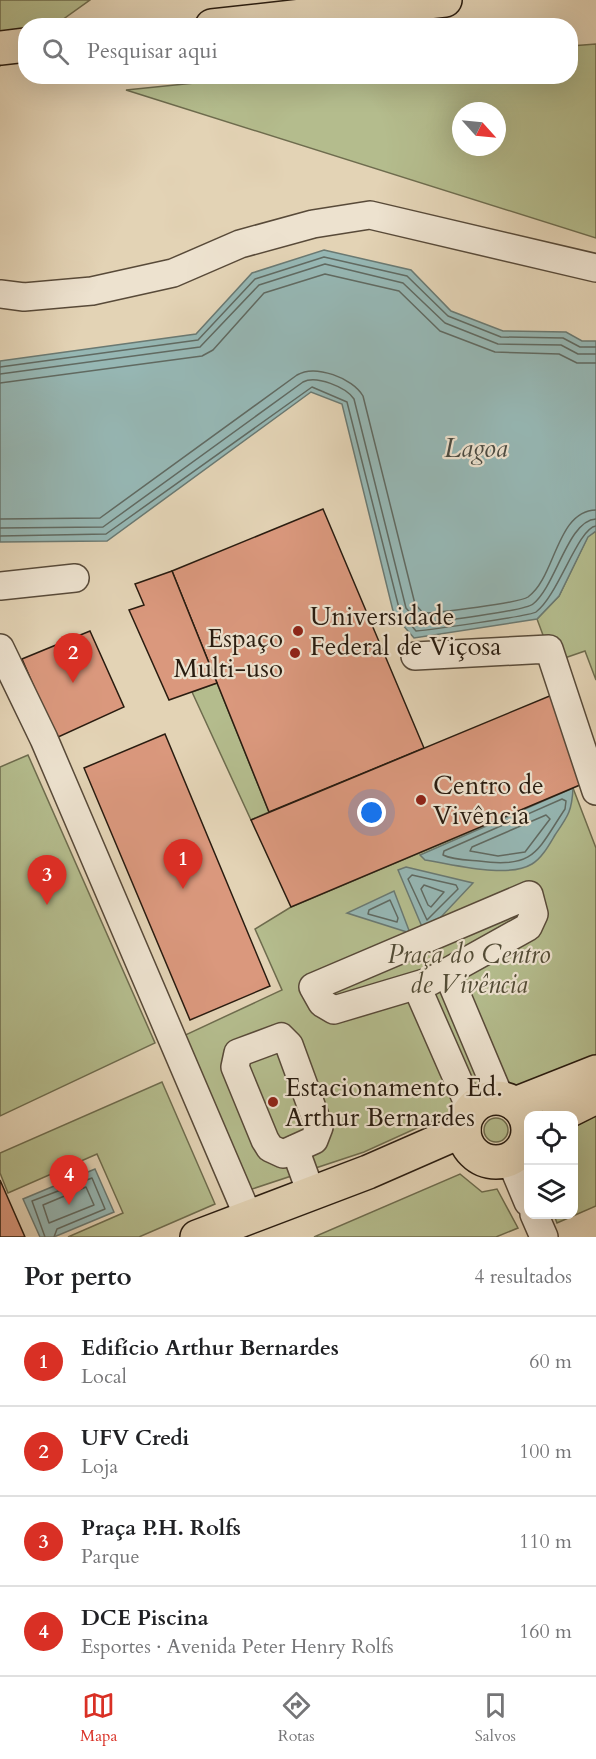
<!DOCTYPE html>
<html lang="pt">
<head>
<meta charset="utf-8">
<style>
	:root { --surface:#fff; --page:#f6f6f6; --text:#202124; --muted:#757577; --line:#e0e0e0; --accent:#d93025 }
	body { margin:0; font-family:Cardo,serif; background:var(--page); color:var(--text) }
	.controls { position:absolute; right:18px; bottom:18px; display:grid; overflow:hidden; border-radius:12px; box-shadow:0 6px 24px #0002 }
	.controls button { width:54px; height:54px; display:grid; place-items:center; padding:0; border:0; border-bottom:2px solid var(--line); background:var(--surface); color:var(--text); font:30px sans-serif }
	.compass { position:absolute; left:452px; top:102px; width:54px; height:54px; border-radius:50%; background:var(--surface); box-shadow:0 6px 24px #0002; rotate:117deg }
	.you { position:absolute; left:372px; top:813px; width:21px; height:21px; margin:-15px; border:4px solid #fff; border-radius:50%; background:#1a73e8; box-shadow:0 0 0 9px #1a73e833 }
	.badge { display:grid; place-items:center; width:39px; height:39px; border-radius:50%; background:var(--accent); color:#fff; font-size:20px; font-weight:700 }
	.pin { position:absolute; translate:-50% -50px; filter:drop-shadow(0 2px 3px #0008) }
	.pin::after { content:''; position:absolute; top:32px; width:21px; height:18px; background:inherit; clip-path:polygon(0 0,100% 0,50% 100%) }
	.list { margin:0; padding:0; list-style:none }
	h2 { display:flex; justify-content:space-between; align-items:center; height:78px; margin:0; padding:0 24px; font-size:26px }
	h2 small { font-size:20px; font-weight:400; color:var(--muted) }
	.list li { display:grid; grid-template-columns:39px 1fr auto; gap:18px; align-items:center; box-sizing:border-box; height:90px; padding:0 24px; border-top:2px solid var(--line) }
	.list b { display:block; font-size:22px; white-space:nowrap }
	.list p { margin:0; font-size:20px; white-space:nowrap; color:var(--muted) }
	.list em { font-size:20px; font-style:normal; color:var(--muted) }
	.icon { flex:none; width:33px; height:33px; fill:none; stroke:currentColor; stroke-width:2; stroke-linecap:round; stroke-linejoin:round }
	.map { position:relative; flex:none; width:596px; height:1237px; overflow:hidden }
	.search { position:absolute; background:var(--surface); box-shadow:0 6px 24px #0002; left:18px; right:18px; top:18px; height:66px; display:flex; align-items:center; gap:15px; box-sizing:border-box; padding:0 21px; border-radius:24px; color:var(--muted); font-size:22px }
	.sheet { height:438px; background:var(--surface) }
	nav { display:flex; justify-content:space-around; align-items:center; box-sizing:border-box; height:84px; border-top:2px solid var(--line); background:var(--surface); font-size:16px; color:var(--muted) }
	nav a { display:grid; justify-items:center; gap:3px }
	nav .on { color:var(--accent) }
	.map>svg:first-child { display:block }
</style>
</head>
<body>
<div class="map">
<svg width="596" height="1237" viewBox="0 0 596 1237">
	<rect width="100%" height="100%" fill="#e3d3b5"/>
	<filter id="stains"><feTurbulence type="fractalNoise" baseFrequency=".00333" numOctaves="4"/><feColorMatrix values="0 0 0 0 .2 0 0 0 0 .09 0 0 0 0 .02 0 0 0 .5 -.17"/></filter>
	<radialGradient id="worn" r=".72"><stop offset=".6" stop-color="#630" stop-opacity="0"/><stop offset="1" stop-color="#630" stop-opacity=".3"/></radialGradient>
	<g fill="#b4bc8d" stroke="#6e6c4e" stroke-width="1.5" fill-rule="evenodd">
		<polygon points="0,0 90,0 55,25 26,26 25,47 0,66"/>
		<path d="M596,44v194l-470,-148 138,-14h306l1,-30zM461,111h36v36h-36z"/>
		<polygon points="596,531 596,680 585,651 553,662 537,619 559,596 588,536"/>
		<polygon points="217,683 269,812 251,820 192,692"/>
		<polygon points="28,755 155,1043 0,1116 0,767"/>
		<polygon points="573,788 596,848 596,1055 533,1082 494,1093 364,1152 249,1190 181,1037 282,990 255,929 291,907"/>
		<polygon points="162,1082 215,1204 139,1237 68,1237 123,1213 97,1154 8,1193 0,1173 0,1153"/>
		<polygon points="596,1116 596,1206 557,1223 554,1215 574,1214 574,1127"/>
		<circle cx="496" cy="1130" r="12"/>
		<polygon points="460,1174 482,1192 497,1189 518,1228 496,1237 314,1237"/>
	</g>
	<g fill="#96b7b4" stroke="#6a7972" stroke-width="1.5">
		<polygon points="324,250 411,270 451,311 503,331 566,332 582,341 596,341 596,531 588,537 559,596 537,619 414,638 394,615 342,404 311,392 107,541 0,542 0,361 196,334 252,273"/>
		<path d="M573,788c-1,23 -5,28 -18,47 -6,10 -13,23 -23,29 -25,15 -79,0 -107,-4l-5,-5z"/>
		<polygon points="406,867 473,883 425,934 398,870"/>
		<polygon points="394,891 410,933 347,913"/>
		<polygon points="95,1169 114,1212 54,1237 40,1237 23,1199"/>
	</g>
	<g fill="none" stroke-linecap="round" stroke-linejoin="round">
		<g stroke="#606a62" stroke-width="1.5">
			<polyline points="0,367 198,340 255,279 324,257 407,276 448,316 501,337 563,338 580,347 596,347"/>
			<polyline points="0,374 200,347 259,285 325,264 403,283 445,323 498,344 561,345 578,354 596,354"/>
			<polyline points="0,383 202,356 213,350 264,293 325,274 399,291 440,331 495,352 559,354 577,363 596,363"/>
			<path d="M0,519l100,-1 197,-143c18,-11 56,3 66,21l52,208 8,9c14,0 96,-10 105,-16 28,-20 28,-86 68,-87"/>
			<path d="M0,528l103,-1 200,-145c13,-7 43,5 51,17l52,209 13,15c15,-1 106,-12 114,-19 23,-18 35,-84 63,-85"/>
			<path d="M0,536l106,-2 206,-147 35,15 53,210 16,19c13,-1 114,-15 120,-19 22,-16 42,-84 60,-86"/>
			<path d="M562,799l4,2 -1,8c-28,42 -30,60 -86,52 -11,-1 -26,-1 -36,-6l1,-4z"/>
			<polygon points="546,815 550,819 525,852 498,856 470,851 472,847"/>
			<polygon points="412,875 456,885 458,889 427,920 408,879"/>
			<polygon points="424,885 444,892 431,907 428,905 421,889"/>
			<polygon points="390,900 398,918 397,922 368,914 369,910"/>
			<polygon points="86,1187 94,1205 49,1223 43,1205"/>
			<polyline points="45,1237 32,1201 92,1178 105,1209 57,1229 54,1237"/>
		</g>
	</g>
	<g fill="#da987d" stroke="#291c10" stroke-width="1.5">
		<polygon points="323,509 424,748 269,812 172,571"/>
		<polygon points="172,571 217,683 169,700 129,610 144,605 135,584"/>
		<polygon points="90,631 124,707 56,738 22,659"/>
		<polygon points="552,695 587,782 291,907 251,820"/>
		<polygon points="165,734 270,986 190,1020 84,768"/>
		<polygon points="0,1180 25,1237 0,1237"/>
	</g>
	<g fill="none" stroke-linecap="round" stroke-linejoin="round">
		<defs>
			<g id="minor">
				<polyline points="0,294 24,297 92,291 173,273 240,244 313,224 370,215 596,268"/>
				<polyline points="0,586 75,578"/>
				<polyline points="0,648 44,739 248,1216"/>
				<polyline points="415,656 549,649 596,791"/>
				<polygon points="529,895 534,914 528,927 431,981 334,1010 322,1003 313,987"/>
				<polyline points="447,972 500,1098"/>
				<polyline points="417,987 471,1110"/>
				<polygon points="281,1037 289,1045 319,1127 314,1140 283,1154 270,1148 265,1140 235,1067 238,1053"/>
				<polyline points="295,1149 311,1193"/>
				<polyline points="510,1159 528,1202"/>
				<polyline points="534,1214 544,1237"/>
			</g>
			<g id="major">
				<polyline points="212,26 445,0"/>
				<polyline points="0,48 26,45"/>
				<circle cx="496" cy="1130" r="32"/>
				<polyline points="515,1104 596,1072"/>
				<polyline points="558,1116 596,1097"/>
				<polyline points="197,1237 368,1172 464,1130"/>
			</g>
		</defs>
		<use href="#minor" stroke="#584a39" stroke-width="30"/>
		<use href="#major" stroke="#291c10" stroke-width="36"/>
		<use href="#minor" stroke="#ede2cf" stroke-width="27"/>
		<use href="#major" stroke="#e3d3b5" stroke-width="33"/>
	</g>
	<g fill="#8f2418" stroke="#ede2cf" stroke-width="2">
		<circle cx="298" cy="631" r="6"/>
		<circle cx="295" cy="653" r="6"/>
		<circle cx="421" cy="800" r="6"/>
		<circle cx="273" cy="1102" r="6"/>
	</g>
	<g text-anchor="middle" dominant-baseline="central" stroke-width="4.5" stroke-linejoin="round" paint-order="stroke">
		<g font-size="26" fill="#291c10" stroke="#ede2cf" text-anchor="start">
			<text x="310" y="616">Universidade<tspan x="310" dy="30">Federal de Viçosa</tspan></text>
			<text x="283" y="638" text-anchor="end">Espaço<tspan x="283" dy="30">Multi-uso</tspan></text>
			<text x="433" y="785">Centro de<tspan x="433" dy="30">Vivência</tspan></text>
			<text x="285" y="1087">Estacionamento Ed.<tspan x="285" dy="30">Arthur Bernardes</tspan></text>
		</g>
		<g font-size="26" font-style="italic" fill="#534c36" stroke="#ede2cf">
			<text x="469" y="954">Praça do Centro<tspan x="469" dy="30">de Vivência</tspan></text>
		</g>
		<g font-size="27" font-style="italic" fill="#4a4a41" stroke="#ede2cf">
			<text x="476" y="448">Lagoa</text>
		</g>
	</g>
	<rect width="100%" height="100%" filter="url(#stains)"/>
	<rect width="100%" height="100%" fill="url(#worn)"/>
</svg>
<div class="controls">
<button><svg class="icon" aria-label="locate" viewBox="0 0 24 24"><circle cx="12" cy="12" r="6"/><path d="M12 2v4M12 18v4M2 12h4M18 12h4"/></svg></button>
<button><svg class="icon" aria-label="layers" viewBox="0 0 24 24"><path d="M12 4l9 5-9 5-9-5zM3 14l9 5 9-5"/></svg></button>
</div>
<svg class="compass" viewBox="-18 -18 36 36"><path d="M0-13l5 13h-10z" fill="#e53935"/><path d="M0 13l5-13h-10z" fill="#757577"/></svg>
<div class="you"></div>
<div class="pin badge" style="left:183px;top:889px">1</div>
<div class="pin badge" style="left:73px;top:683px">2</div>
<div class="pin badge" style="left:47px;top:905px">3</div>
<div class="pin badge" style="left:69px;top:1205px">4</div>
<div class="search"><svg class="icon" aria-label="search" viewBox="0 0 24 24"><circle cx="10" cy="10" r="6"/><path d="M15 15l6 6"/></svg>Pesquisar aqui</div>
</div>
<section class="sheet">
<h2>Por perto<small>4 resultados</small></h2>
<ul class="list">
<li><span class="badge">1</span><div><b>Edifício Arthur Bernardes</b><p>Local</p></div><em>60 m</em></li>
<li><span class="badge">2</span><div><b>UFV Credi</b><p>Loja</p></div><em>100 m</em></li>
<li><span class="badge">3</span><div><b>Praça P.H. Rolfs</b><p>Parque</p></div><em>110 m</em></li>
<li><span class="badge">4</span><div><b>DCE Piscina</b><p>Esportes · Avenida Peter Henry Rolfs</p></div><em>160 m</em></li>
</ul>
</section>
<nav>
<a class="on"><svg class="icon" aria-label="map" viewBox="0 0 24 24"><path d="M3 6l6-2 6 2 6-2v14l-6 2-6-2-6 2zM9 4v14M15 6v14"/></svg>Mapa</a>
<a><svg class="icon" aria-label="directions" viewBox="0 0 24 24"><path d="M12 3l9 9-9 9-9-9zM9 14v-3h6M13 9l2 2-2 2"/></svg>Rotas</a>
<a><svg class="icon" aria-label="saved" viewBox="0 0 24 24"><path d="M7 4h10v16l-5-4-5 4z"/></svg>Salvos</a>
</nav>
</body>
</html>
